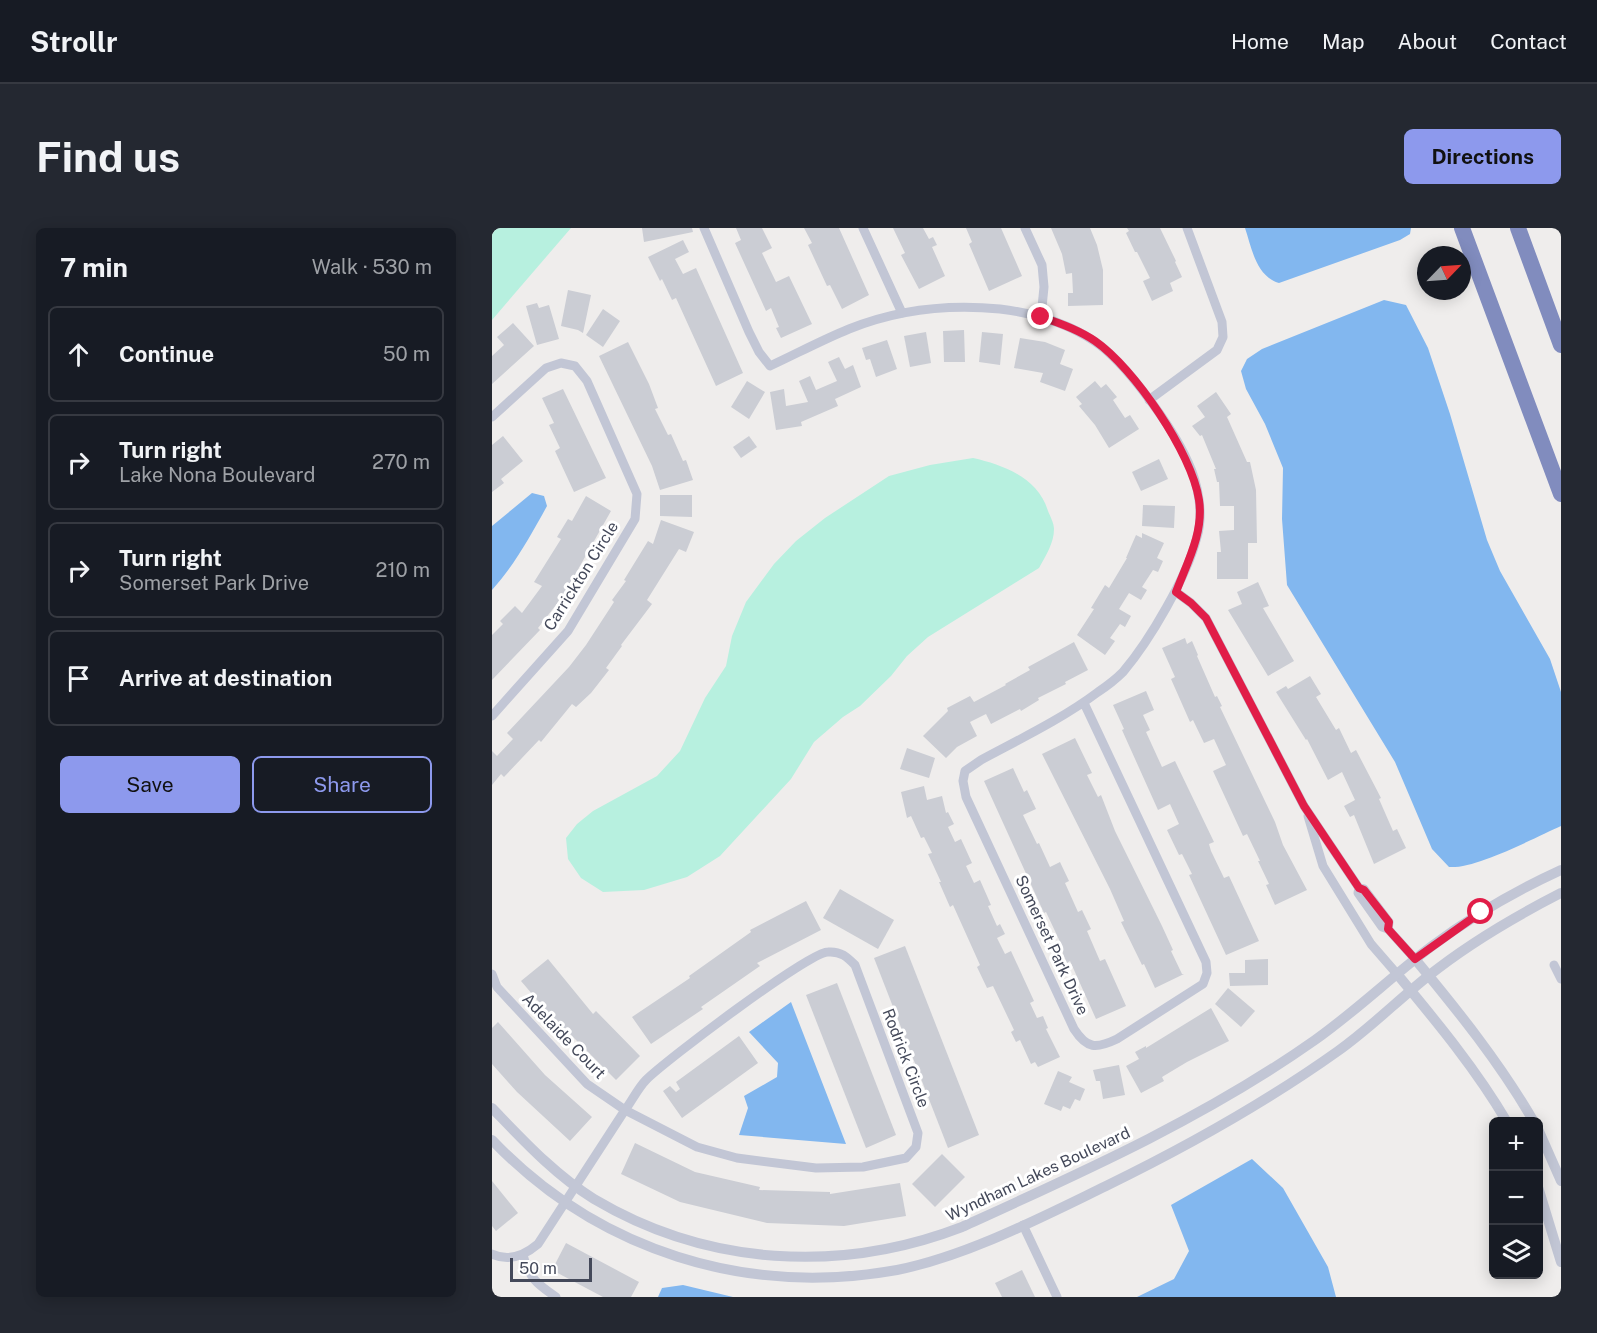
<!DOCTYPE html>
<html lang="en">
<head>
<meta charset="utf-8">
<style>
	:root { --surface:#171b24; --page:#242831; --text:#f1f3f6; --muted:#9ea1a6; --line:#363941; --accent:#8d99ed }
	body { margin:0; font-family:"Public Sans",sans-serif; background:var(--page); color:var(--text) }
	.controls { position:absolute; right:18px; bottom:18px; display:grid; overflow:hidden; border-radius:9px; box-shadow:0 3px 15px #0003 }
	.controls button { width:54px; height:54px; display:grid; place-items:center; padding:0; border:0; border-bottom:2px solid var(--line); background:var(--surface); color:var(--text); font:30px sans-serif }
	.compass { position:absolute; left:925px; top:18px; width:54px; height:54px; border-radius:50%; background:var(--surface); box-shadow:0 3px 15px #0003; rotate:65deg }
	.scale { position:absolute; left:18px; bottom:15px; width:82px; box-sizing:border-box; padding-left:6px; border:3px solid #44495a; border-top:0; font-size:16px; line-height:21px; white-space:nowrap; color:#44495a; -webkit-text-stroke:4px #fff; paint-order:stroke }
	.stop { position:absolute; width:18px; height:18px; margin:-14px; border:4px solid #e11d48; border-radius:50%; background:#fff }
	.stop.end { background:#e11d48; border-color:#fff; box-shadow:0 2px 6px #0008 }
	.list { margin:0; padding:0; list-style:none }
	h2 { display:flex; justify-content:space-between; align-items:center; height:78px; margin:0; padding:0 24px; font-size:26px }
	h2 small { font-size:20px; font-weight:400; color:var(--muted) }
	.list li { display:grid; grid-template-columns:39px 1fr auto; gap:18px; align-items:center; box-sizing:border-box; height:96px; margin:0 12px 12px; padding:0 12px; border:2px solid var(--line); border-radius:9px }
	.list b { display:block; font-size:22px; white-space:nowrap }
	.list p { margin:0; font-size:20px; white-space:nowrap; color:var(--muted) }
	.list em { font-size:20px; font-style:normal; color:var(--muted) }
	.actions { display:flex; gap:12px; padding:18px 24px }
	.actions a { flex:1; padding:14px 0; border:2px solid var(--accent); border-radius:9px; text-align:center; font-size:21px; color:var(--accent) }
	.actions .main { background:var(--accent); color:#111 }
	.icon { flex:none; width:33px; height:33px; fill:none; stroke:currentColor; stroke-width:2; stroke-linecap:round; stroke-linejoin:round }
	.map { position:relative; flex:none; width:1069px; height:1069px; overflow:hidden; border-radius:9px }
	header { display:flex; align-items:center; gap:36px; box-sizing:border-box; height:84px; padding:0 30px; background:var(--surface); border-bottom:2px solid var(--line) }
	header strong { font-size:28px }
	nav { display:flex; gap:33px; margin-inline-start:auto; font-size:21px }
	.intro { display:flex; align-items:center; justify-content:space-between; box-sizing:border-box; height:144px; padding:0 36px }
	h1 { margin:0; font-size:42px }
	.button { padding:15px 27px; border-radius:9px; background:var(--accent); color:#111; font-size:21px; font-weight:700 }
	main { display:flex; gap:36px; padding:0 36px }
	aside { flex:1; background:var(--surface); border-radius:9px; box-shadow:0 3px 15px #0003 }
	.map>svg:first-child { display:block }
</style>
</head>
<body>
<header>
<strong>Strollr</strong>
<nav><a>Home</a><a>Map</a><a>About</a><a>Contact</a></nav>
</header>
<div class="intro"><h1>Find us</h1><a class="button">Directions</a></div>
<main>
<aside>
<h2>7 min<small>Walk · 530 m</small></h2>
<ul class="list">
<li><svg class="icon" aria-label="ahead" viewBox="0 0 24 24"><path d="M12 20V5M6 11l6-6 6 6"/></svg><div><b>Continue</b></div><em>50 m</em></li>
<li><svg class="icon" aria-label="right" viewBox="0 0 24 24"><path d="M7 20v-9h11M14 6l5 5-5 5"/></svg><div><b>Turn right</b><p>Lake Nona Boulevard</p></div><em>270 m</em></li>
<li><svg class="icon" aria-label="right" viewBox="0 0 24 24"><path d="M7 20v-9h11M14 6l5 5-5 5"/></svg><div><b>Turn right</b><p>Somerset Park Drive</p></div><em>210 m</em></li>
<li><svg class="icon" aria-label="arrive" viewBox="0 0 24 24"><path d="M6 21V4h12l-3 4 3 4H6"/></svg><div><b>Arrive at destination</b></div></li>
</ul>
<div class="actions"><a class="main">Save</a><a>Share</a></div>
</aside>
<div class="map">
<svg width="1069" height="1069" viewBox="0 0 1069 1069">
	<rect width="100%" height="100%" fill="#efedec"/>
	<g fill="#b7f0df">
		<polygon points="0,0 79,0 0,92"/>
		<path d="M481,230c31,7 65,20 75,53 2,5 6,12 6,18 0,14 -8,26 -15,39l-111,69 -21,19 -16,20 -31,30 -17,11 -29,25 -23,37 -71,77 -33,21 -43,13 -41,2 -22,-14 -13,-19 -2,-21 11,-14 16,-13 64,-35 23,-25 25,-53 21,-32 6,-30 14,-34 28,-38 22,-23 29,-23 64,-42 41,-11z"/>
	</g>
	<g fill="#82b7ef">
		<path d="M753,0h166l-1,6 -10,6 -121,43c-23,-7 -27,-34 -34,-55z"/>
		<path d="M892,72l22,5 22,43 22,66 37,126 13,31 50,88 11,33v134c-27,12 -85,43 -112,41l-17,-18 -37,-87 -108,-177 -5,-66 1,-51 -18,-44 -19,-35 -5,-18 6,-12 15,-10z"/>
		<path d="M40,265l12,3 3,10c-16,29 -33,60 -55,84v-64z"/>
		<polygon points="299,774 354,916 247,907 256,880 252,868 285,849 286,835 257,804"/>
		<polygon points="760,931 791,960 836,1039 844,1069 645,1069 682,1051 697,1023 679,977"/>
		<polygon points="191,1057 241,1069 166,1069 170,1060"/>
	</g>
	<g fill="#cbcdd4">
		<polygon points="150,0 200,0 201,4 152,14"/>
		<polygon points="244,0 270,0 280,20 270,25 284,54 297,48 320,96 289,110 284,100 287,99 279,80 274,83 243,15 249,12"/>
		<polygon points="312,0 347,0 377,67 350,81 338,57 335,58 316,17 320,15"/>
		<polygon points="401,0 431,0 437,11 441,9 445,17 440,19 453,48 427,61 409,27 413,25"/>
		<polygon points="474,0 509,0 530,48 497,63 477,16 480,14"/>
		<polygon points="559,0 598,0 605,17 611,42 611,77 576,78 576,65 581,65 580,45 574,46 570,26"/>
		<polygon points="635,0 668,0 684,33 683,34 690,49 678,55 681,63 660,73 651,53 658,50 645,24 643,24 634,5 637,3"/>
		<polygon points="191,12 197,24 183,31 191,46 204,40 251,145 224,158 184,70 180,72 170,51 168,53 156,29"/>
		<polygon points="76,62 99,67 91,105 86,102 69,98"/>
		<polygon points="45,75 47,80 57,77 67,111 45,117 34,78"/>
		<polygon points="111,81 128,93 111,119 94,107"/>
		<polygon points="21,95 42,118 0,156 0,128 12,117 5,109"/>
		<polygon points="472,102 473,134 452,134 451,103"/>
		<polygon points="434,104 439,135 418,139 412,108"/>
		<polygon points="490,104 511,106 508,137 487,134"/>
		<polygon points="528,110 553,114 573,122 568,136 581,141 573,163 548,154 551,145 522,140"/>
		<polygon points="395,112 405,141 384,149 378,131 374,132 370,120"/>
		<polygon points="136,114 157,156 166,180 163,181 176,207 179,206 191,233 194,232 201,252 168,262 160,238 107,128"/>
		<polygon points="347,129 353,141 361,137 369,159 343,171 346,178 309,194 310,198 284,202 278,164 292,161 294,178 316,174 307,153 318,148 324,162 345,153 336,134"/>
		<polygon points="255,153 273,164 257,191 239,179"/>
		<polygon points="603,153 609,160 614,156 625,169 621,172 633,190 638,187 647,201 617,220 603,197 587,178 590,176 584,169"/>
		<polygon points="71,161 114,250 82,264 63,223 68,220 57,197 62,195 50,170"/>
		<polygon points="724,164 739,186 735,189 755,234 758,234 764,262 765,315 756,315 756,351 725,351 725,324 729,324 727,303 742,302 742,278 728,278 727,254 725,254 722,241 724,241 710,207 708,208 700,198 713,189 705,178"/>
		<polygon points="11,208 31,233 9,251 12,255 0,264 0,217"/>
		<polygon points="257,208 265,219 249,230 241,219"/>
		<polygon points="667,231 676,251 649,263 640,244"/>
		<polygon points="168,267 200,267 200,289 168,288"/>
		<polygon points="94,268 119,283 71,368 46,400 48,402 0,452 0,407 11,396 8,393 23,378 30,385 50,358 42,354 69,311 65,309 76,291 80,293"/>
		<polygon points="651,277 683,278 682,300 650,298"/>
		<polygon points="169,292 202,304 194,324 187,321 155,372 160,376 129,417 130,418 114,440 117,442 99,465 84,479 80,476 49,514 47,512 12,549 9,546 0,557 0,523 5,528 21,511 15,505 77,439 94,417 122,374 120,372 134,353 132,352 156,313 161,316"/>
		<polygon points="650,305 672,315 665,330 671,333 666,344 661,342 650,359 655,362 649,372 637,365 627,381 639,388 633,399 628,396 618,410 623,413 613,427 585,407 602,381 599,380 613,357 617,360 635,330 634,330 644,307 650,310"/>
		<polygon points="766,354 777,378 771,380 802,433 776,448 736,382 750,376 745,364"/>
		<polygon points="693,410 695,416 700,413 706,427 705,428 723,469 725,468 730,478 728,479 783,594 791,617 815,662 783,677 774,657 777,656 766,633 768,633 755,606 751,608 721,543 734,537 722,511 712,515 701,492 698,494 679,451 683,449 670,420"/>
		<polygon points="582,414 596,442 573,454 574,456 546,470 547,472 529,483 528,481 499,496 494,486 478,494 485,508 465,519 454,530 431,508 456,483 455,480 478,468 482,474 514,457 513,456 538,442 536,439"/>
		<polygon points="818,448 829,466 824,469 844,502 847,500 859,525 864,522 889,570 887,571 901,603 905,601 914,620 882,636 862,587 858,589 852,578 863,572 850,544 836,552 815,511 814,512 784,464 794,458 796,461"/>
		<polygon points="654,463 662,482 651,487 658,502 654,504 670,539 683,533 722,614 717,616 719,623 732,650 737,648 767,713 734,727 697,647 700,646 690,626 687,627 675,602 687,596 678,576 666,582 630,502 632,501 621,477"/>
		<polygon points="583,510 600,545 595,547 606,569 609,567 623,603 670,698 681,722 679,723 690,746 692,746 663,760 652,736 650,737 629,694 632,693 618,661 550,526"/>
		<polygon points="415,520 443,530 437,550 408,541"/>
		<polygon points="521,540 532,564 535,562 544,581 531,587 545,616 547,615 558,639 568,634 577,653 573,655 586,684 590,682 599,701 595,703 608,733 613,731 634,778 604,791 578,733 575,735 569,721 571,720 554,684 552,685 492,553"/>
		<polygon points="432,558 435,572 450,568 454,585 456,584 462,596 456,599 463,614 469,611 480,635 474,638 482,655 488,652 499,677 496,678 505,698 508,696 513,706 505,710 513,726 519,723 542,773 538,775 545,790 551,788 556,800 554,801 568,829 546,839 543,834 539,836 528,812 524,814 519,804 522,802 501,758 495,760 485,739 488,737 461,677 458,679 447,654 449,654 436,626 440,625 432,609 429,610 419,588 415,590 409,564"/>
		<polygon points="348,661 402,692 386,721 331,690"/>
		<polygon points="314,673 329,702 265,735 268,738 209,779 211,781 159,816 140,789 198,750 197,748 259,704 258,702"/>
		<polygon points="413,718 487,907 456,920 382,730"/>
		<polygon points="56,731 101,786 104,783 148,828 124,852 72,800 70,801 29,753"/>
		<polygon points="776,731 776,757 738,758 737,745 753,745 753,732"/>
		<polygon points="345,755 404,907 374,920 314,767"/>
		<polygon points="736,760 763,783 749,799 723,776"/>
		<polygon points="719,780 737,813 695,834 670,849 672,853 649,865 634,838 647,831 643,824 654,818 654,820"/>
		<polygon points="6,794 53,847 100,889 78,913 25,864 0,836 0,800"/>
		<polygon points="247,808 266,835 190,890 171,863 178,858 184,864 188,861 184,854"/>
		<polygon points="627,837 633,867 611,871 608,853 604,853 601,842"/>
		<polygon points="566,843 580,849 577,854 593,861 588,873 583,871 578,881 571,878 569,883 552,876"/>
		<polygon points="143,915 203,944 268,959 267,962 338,964 338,966 408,955 414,988 352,998 275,995 188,974 129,946"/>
		<polygon points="450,926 473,949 443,979 420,956"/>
		<polygon points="0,953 26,985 4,1003 0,998"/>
		<polygon points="74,1015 147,1054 139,1069 111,1069 60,1042"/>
		<polygon points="530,1042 543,1069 510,1069 503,1055"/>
	</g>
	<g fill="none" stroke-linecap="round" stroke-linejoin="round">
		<g stroke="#c2c6d5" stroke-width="9">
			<path d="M212,0l45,104 10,20 11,14c26,-12 52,-26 79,-37 47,-19 100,-25 151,-20 33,4 67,14 94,32 31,20 79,87 94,121 10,21 16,52 9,75 -10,40 -47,103 -74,135 -7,7 -16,14 -25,20 -36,27 -78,47 -117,68l-16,11 -2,10 3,16 108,232c13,20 22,20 43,10l86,-55 4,-11 -1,-11 -122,-259"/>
			<polyline points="371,0 410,85"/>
			<polyline points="533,0 550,37 552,59 549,89"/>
			<polyline points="657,172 725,122 731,109 730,94 695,0"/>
			<polyline points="0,189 54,140 69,135 83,138 95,153 145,266 143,291 76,403 0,488"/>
			<polyline points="684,364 699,375 714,390 812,578 867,660 872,661 897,694 896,701"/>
			<polyline points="816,588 831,638 879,716 905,746"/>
			<polyline points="867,660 866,665 890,699 896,701 923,731"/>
			<polyline points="1062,737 1069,751"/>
			<path d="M0,746l5,13 90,97 38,26c7,-9 13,-22 21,-30 20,-20 163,-128 182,-128 13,-1 19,5 27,13l63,168 -2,14 -10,11 -43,9 -47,1 -79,-10 -40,-11 -72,-37 -87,134c-13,11 -29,18 -46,10"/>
			<polyline points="531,997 565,1069"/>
			<path d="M31,1027c6,23 14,29 33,42"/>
		</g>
		<g stroke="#c2c6d5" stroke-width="10">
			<path d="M923,731c43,52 85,104 119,163"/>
			<path d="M905,746c39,47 79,95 110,148"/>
			<path d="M0,880c31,32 63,67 102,91 113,67 246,75 368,28 121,-55 244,-110 353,-187 41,-29 77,-64 117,-94 40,-30 83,-55 129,-76"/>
			<polyline points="1046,901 1069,953"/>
			<path d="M0,912c106,111 254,157 405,130 70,-14 145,-53 209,-84 80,-39 159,-83 232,-135 31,-22 59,-50 89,-74 41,-33 87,-60 134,-84"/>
			<polyline points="1046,959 1069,1034"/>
		</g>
		<g stroke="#818cbe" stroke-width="16">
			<polyline points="970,0 1069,266"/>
			<polyline points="1026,0 1069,117"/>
		</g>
	</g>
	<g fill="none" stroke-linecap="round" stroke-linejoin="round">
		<path stroke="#e11d48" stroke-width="8" d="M549,89c19,6 38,13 54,24 39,27 97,112 104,159 5,32 -12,63 -23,92l15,11 15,15 98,188 55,82 5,2 25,32 -1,7 27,30 66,-47"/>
	</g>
	<g text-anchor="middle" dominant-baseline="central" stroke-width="6" stroke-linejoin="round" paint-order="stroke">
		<g font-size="16" fill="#44495a" stroke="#fff">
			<text transform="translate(89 348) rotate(-58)">Carrickton Circle</text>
			<text transform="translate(560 717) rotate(65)">Somerset Park Drive</text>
			<text transform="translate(72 808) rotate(46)">Adelaide Court</text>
			<text transform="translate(414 830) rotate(69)">Rodrick Circle</text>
			<text transform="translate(546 946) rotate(-25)">Wyndham Lakes Boulevard</text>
		</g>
	</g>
</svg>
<div class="controls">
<button>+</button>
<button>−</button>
<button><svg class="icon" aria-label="layers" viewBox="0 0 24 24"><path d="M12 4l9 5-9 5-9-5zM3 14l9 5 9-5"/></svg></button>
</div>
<svg class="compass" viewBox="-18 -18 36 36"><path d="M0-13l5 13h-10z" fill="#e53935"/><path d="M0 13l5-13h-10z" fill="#9ea1a6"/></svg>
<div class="scale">50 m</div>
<div class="stop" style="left:989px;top:684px"></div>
<div class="stop end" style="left:549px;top:89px"></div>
</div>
</main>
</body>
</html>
